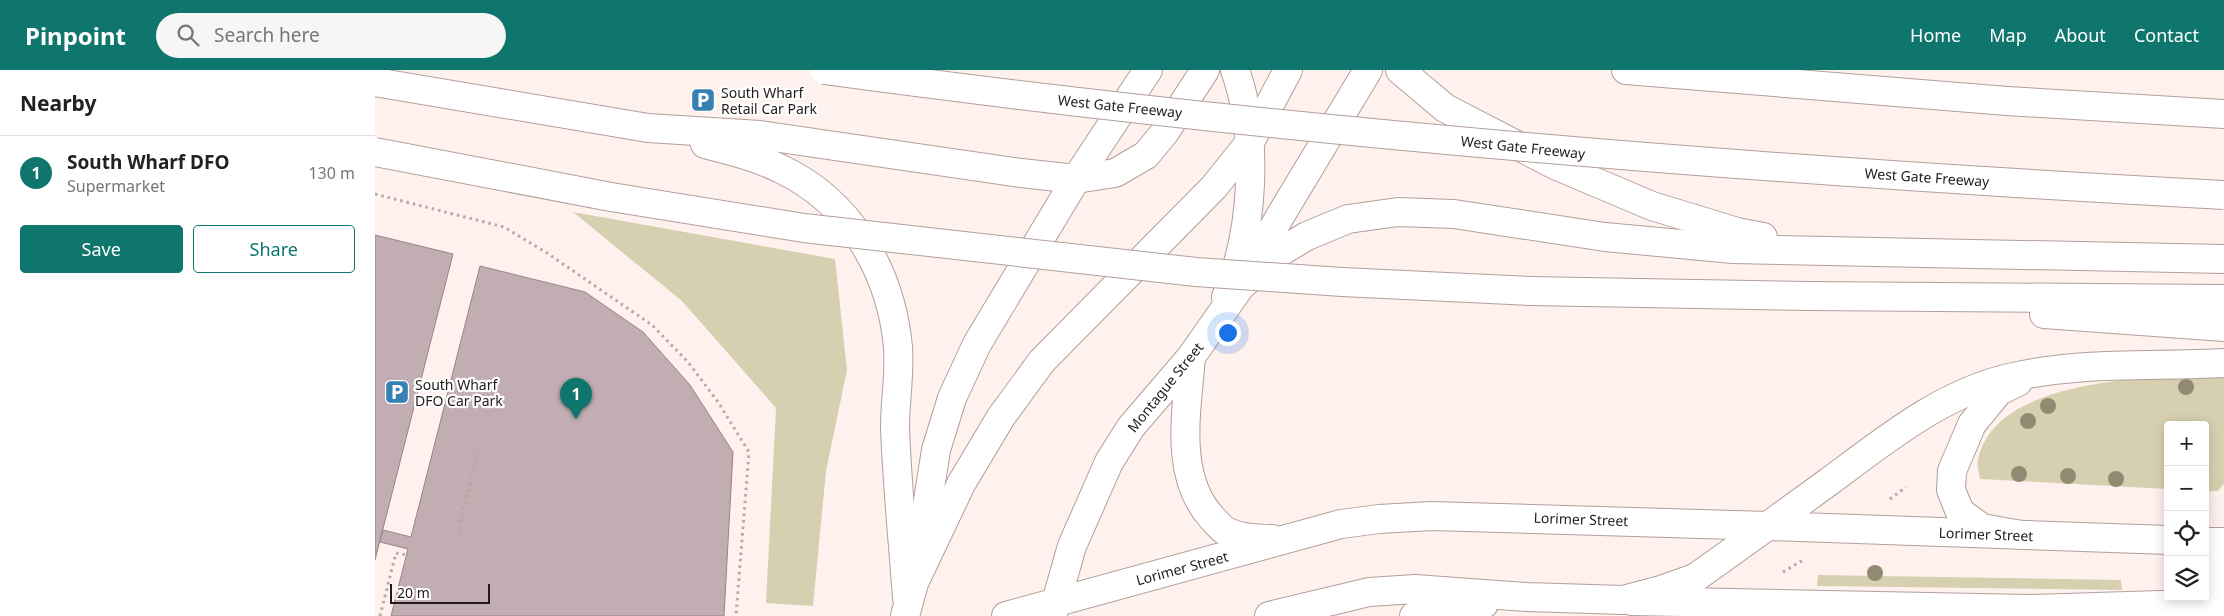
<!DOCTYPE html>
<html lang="en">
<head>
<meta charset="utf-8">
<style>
	:root { --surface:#fff; --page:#f6f6f6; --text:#222; --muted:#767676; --line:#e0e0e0; --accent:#0f766e }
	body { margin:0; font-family:"Noto Sans",sans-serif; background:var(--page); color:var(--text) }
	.controls { position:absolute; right:15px; bottom:15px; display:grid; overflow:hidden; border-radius:5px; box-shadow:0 2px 12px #0003 }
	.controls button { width:45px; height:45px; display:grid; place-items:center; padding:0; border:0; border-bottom:1px solid var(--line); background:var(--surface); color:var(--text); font:25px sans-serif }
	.scale { position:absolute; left:15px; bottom:12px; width:100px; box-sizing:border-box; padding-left:5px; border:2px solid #221b19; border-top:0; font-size:14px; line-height:18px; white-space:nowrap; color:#221b19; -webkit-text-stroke:4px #fff; paint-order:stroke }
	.you { position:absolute; left:852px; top:262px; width:18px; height:18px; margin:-12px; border:4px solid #fff; border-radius:50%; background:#1a73e8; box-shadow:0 0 0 8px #1a73e833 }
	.badge { display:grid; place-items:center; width:32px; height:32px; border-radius:50%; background:var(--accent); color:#fff; font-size:16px; font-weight:700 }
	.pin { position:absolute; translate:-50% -41px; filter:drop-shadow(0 1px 2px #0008) }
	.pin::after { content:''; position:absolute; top:26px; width:18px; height:15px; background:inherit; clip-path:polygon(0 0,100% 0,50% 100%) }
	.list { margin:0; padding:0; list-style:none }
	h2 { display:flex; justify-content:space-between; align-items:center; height:65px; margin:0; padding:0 20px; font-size:21px }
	h2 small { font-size:16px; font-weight:400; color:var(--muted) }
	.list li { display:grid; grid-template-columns:32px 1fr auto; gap:15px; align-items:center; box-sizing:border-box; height:75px; padding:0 20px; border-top:1px solid var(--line) }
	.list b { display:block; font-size:19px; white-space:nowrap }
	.list p { margin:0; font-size:16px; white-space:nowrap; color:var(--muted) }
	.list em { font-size:16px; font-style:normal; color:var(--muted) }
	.actions { display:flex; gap:10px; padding:15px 20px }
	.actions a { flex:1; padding:11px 0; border:1px solid var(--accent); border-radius:5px; text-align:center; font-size:18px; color:var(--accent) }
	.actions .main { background:var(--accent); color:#fff }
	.icon { flex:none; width:28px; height:28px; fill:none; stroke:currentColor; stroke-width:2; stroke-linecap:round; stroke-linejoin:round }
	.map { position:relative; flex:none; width:1849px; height:546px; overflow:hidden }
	header { display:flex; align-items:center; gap:30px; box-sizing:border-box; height:70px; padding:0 25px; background:var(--accent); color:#fff }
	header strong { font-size:24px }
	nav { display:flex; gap:28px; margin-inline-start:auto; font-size:18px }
	.search { width:350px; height:45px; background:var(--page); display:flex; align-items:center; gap:12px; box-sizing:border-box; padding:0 18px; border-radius:28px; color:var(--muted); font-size:19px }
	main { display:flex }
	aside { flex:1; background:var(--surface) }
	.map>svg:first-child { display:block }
</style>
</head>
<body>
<header>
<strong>Pinpoint</strong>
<div class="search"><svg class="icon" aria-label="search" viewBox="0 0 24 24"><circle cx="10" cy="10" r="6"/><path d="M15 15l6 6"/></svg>Search here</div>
<nav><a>Home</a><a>Map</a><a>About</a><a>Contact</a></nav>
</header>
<main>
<aside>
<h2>Nearby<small></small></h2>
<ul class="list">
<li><span class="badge">1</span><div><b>South Wharf DFO</b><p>Supermarket</p></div><em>130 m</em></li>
</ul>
<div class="actions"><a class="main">Save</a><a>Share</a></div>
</aside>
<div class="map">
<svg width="1849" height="546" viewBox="0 0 1849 546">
	<rect width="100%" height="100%" fill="#fef1ee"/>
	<g fill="#d7d0b0">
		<polygon points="198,142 460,189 472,300 451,401 438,536 391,533 401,338 307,231"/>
		<path d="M1849,303v111l-6,7h-13v-66h-37v64l-188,-10c-1,-6 -3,-13 -2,-19 17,-85 179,-82 246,-87z"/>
		<polygon points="1443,505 1746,510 1747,520 1442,516"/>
	</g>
	<g fill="#c2aeb2" stroke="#978488">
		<polygon points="0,165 78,184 0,490"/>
		<polygon points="105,196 210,222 268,262 315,315 358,382 349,546 16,546 33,479 5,472 8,460 36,467"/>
	</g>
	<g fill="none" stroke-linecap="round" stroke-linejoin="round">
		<defs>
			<polyline id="minor" points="1836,472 1840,546"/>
			<g id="major">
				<polyline points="868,212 904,148 993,0"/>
				<polyline points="1393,456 1793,470"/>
				<polyline points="1830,472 1849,472"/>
				<polyline points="542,500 561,380 577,328 602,274 701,109 773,0"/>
				<polyline points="1257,531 1654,539 1849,533"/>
			</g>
			<g id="highway">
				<polyline points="1025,0 1070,38 1180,95 1277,136 1362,162 1388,167"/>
				<polyline points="1251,0 1632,31 1849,44"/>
				<polyline points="0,12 273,58 385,65 646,103 701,109 740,103 771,85 790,62 830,0"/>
				<path d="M330,74c26,7 52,13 76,25 70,33 110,103 117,178 2,27 -3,54 -3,80 2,57 8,114 12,171"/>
				<polyline points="1154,221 1434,226 1849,229"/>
				<path d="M851,227c28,-65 33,-160 9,-227"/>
				<polyline points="1669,244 1849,257"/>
				<path d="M816,287c-4,53 -18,120 22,162 3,3 7,8 11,11 13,8 32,9 48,9"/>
				<polyline points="1643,312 1624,321 1597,354 1577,401 1576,420 1585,442 1607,458 1646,465"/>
				<polyline points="530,546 539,513 586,414 626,347 667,291 839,117 875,72 913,0"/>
				<polyline points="631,546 966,454 1004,449 1056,446 1393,456"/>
				<polyline points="677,546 697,476 734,392 756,357 816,287 865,217 900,185 932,166 973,149 1023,142 1079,144 1230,167 1358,179 1849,189"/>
				<path d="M894,546l100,-24 46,-3 112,8 96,3 38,-10 34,-12c44,-31 88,-63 132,-95 56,-41 113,-89 182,-105 70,-17 144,-11 215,-15"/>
				<polyline points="1039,546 1109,534"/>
			</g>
		</defs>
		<use href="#minor" stroke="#b29f9a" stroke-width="30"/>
		<use href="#major" stroke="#b29f9a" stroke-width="30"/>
		<use href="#highway" stroke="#b29f9a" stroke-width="30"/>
		<g stroke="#b5aaa7" stroke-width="3" stroke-dasharray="2.5 4" stroke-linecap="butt">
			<polyline points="0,124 129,157 172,183 277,255 313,292 343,332 374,382 361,546"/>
			<polyline points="1515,429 1531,417"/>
			<polyline points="84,452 108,364"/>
			<polyline points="80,478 98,408"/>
			<polyline points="1408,502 1428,490"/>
			<polyline points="5,546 21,483 32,485"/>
		</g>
		<use href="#minor" stroke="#fff" stroke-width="28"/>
		<use href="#major" stroke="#fff" stroke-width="28"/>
		<use href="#highway" stroke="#fff" stroke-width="28"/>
		<defs>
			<g id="highway-bridge">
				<path d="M449,0c464,63 932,100 1400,125"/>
				<polyline points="0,82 236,127 429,158 821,202 967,212 1154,221"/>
			</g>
		</defs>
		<use href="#highway-bridge" stroke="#b29f9a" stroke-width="30" stroke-linecap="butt"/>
		<use href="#highway-bridge" stroke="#fff" stroke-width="28"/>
	</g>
	<g fill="#938a74">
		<circle cx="1811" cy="317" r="8"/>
		<circle cx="1673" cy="336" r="8"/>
		<circle cx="1653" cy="351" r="8"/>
		<circle cx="1644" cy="404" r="8"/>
		<circle cx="1693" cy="406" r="8"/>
		<circle cx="1741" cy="409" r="8"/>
		<circle cx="1500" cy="503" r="8"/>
	</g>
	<defs>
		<symbol id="parking-square" viewBox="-11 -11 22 22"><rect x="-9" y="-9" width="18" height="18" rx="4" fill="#3781b5" stroke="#fff"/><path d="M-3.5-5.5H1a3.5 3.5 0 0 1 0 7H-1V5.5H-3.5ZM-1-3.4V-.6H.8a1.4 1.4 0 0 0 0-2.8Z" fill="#fff"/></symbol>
	</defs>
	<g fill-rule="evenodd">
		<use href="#parking-square" x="314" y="16" width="28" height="28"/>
		<use href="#parking-square" x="8" y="308" width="28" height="28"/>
	</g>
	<g text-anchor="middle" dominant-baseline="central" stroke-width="4.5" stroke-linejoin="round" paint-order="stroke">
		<g font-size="14" fill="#221b19" stroke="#fff" text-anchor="start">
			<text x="346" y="22">South Wharf<tspan x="346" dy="16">Retail Car Park</tspan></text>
			<text x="40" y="314">South Wharf<tspan x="40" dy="16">DFO Car Park</tspan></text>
		</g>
		<g font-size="14" fill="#221b19" stroke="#fff">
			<text transform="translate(745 36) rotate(6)">West Gate Freeway</text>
			<text transform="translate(1148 77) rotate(6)">West Gate Freeway</text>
			<text transform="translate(1552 107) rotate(4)">West Gate Freeway</text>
			<text transform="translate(790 317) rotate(-51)">Montague Street</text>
			<text transform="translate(1206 449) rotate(2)">Lorimer Street</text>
			<text transform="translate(1611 464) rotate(2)">Lorimer Street</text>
			<text transform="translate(807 498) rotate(-15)">Lorimer Street</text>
		</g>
	</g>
</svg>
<div class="controls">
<button>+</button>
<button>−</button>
<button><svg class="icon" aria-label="locate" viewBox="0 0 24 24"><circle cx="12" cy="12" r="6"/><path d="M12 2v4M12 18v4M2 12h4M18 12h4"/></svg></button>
<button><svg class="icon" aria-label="layers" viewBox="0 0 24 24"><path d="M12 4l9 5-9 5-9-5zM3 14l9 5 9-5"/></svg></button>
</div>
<div class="scale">20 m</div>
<div class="you"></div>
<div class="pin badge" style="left:201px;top:349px">1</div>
</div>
</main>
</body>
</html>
